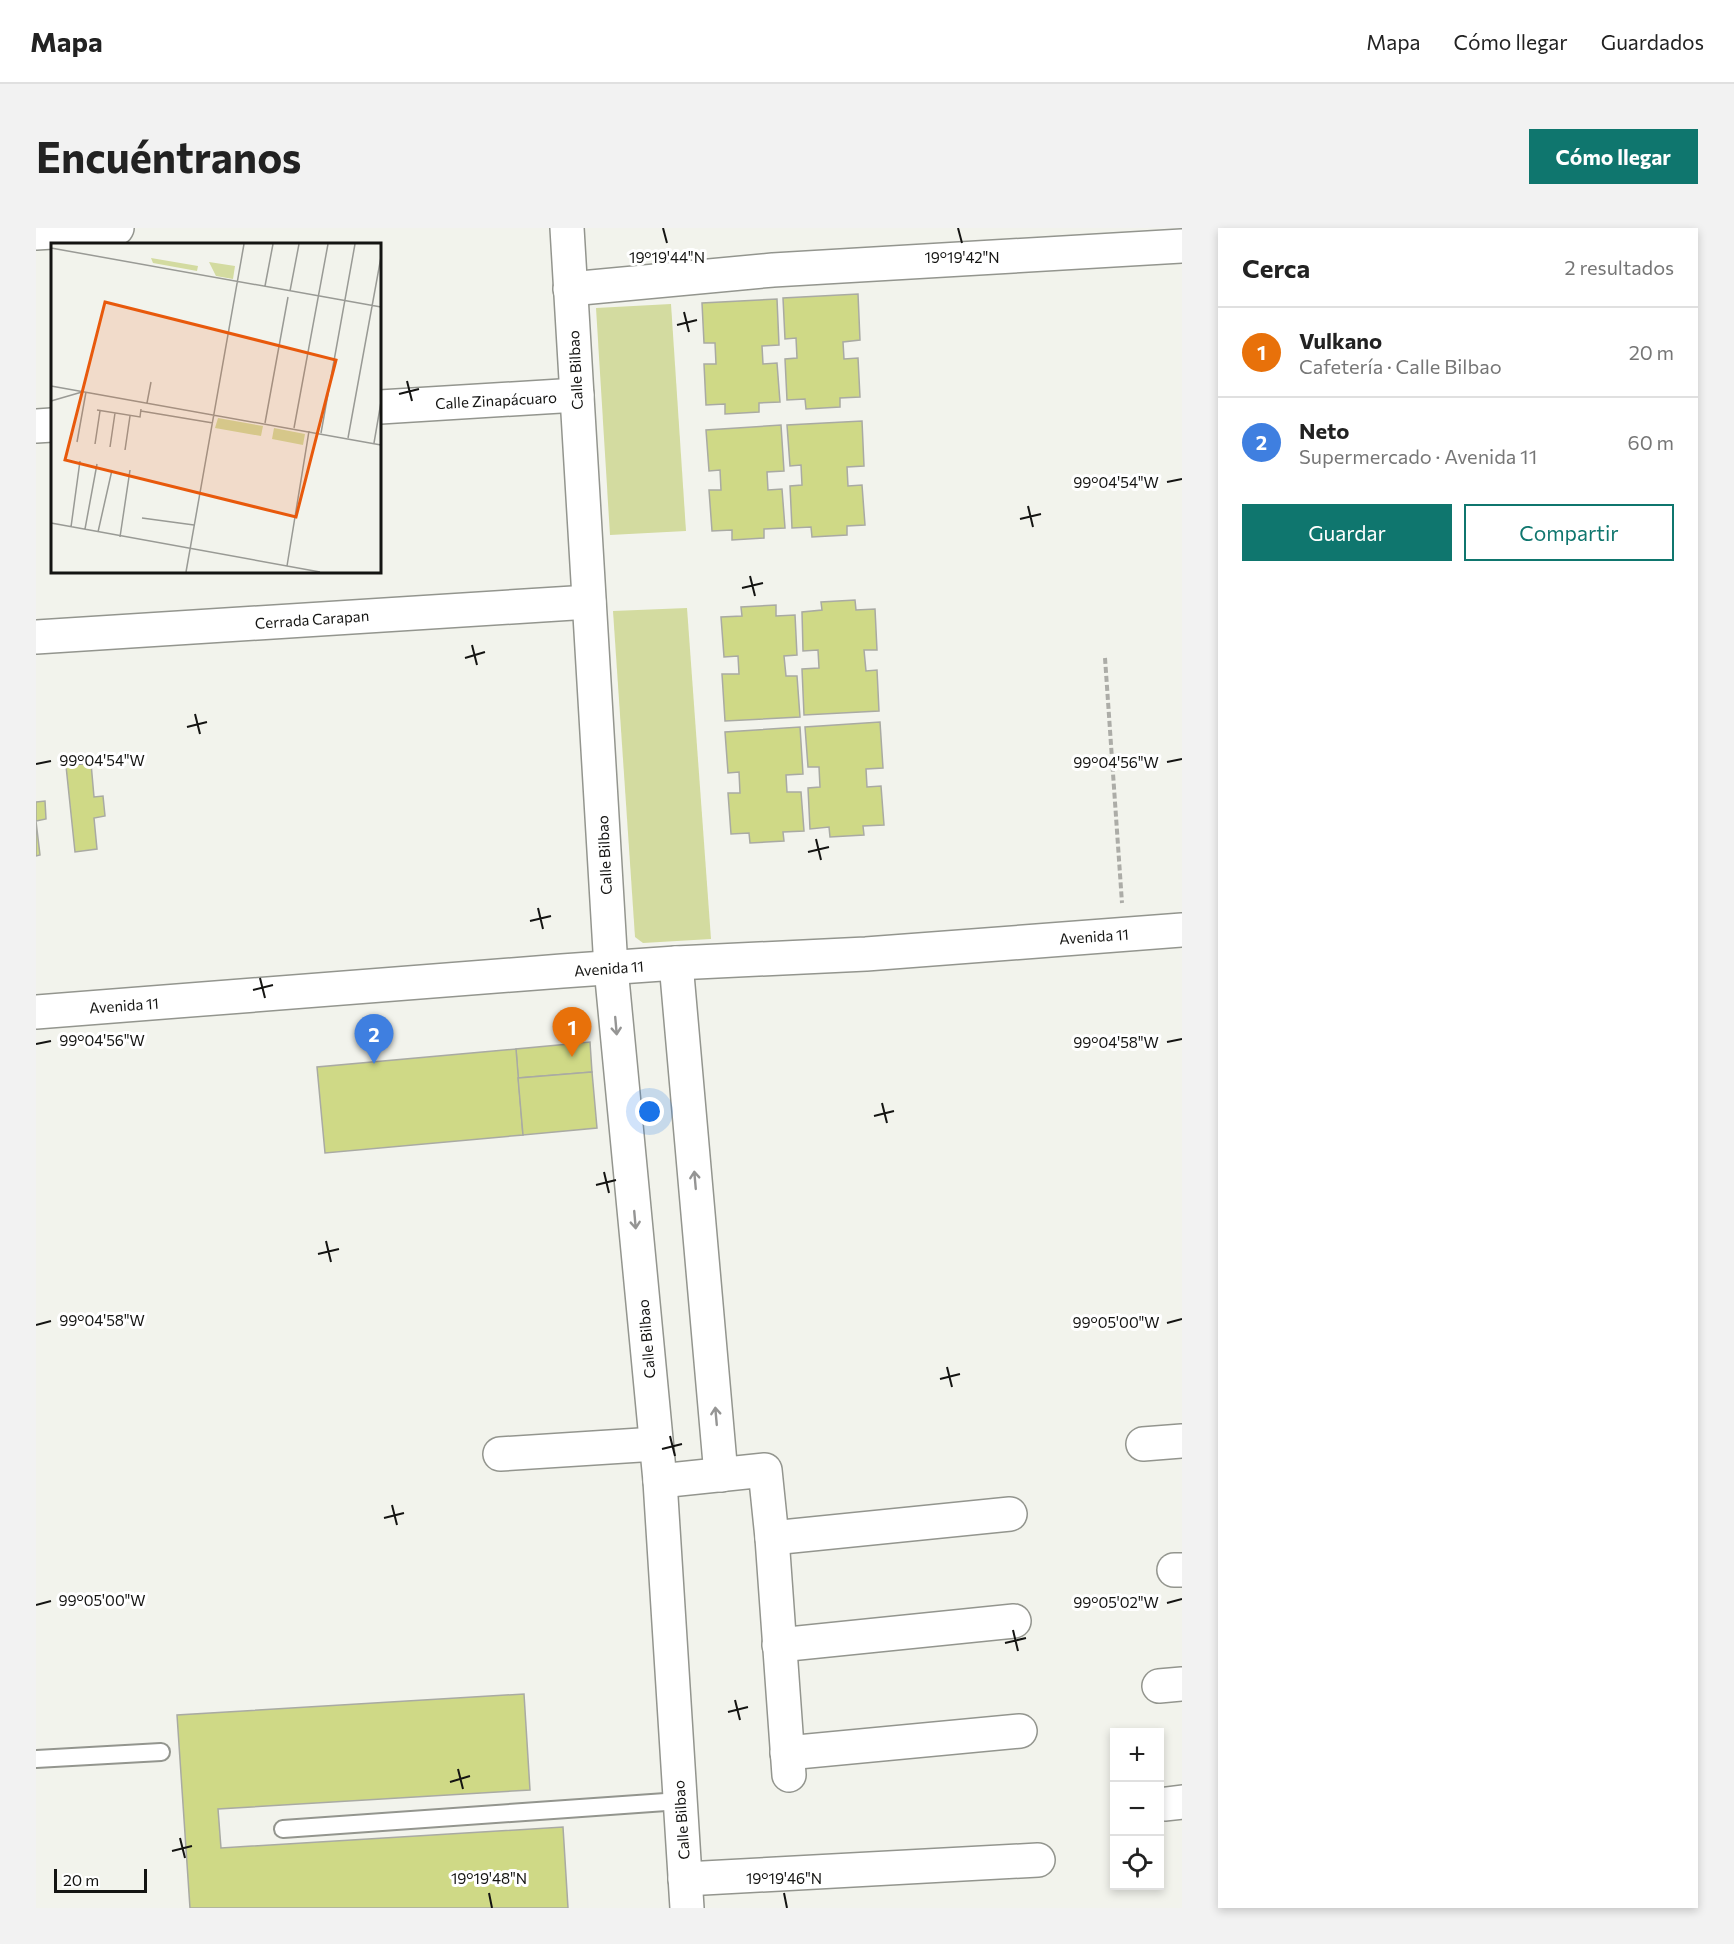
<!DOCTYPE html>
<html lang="es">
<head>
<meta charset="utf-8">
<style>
	:root { --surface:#fff; --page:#f2f2f2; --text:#222; --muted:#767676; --line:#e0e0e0; --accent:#0f766e }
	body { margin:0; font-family:Commissioner,sans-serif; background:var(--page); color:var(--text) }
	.controls { position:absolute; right:18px; bottom:18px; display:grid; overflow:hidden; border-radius:0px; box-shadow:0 3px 9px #0003 }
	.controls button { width:54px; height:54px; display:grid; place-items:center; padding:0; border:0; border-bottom:2px solid var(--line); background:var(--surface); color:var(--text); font:30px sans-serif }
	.scale { position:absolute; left:18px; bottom:15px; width:93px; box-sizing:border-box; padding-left:6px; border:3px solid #141412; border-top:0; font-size:16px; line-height:21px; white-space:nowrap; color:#141412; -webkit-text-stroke:4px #fff; paint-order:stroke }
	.you { position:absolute; left:614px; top:884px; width:21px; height:21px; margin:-15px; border:4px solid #fff; border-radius:50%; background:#1a73e8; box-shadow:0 0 0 9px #1a73e833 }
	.badge { display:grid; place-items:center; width:39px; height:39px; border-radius:50%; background:var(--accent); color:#fff; font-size:20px; font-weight:700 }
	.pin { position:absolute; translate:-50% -50px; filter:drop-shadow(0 2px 3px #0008) }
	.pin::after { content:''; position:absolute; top:32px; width:21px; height:18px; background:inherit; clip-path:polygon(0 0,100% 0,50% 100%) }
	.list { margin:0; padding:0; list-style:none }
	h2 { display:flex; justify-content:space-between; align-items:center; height:78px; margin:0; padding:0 24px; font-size:26px }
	h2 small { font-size:20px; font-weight:400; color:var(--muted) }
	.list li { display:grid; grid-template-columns:39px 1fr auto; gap:18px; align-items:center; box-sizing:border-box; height:90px; padding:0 24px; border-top:2px solid var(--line) }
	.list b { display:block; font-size:22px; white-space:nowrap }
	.list p { margin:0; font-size:20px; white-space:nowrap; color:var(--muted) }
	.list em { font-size:20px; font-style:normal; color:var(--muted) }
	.actions { display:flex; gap:12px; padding:18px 24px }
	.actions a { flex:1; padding:14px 0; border:2px solid var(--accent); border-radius:0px; text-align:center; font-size:21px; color:var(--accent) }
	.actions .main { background:var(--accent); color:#fff }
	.icon { flex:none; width:33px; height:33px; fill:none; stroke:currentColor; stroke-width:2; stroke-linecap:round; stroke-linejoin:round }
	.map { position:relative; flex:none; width:1146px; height:1680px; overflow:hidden; border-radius:0px }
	header { display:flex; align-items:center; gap:36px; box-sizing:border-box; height:84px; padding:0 30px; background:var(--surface); border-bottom:2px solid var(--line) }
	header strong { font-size:28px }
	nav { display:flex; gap:33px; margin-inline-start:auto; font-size:21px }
	.intro { display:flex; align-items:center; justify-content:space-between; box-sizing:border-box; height:144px; padding:0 36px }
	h1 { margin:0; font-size:42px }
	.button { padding:15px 27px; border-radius:0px; background:var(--accent); color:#fff; font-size:21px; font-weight:700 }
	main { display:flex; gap:36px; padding:0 36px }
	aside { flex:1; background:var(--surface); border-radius:0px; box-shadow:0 3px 9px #0003 }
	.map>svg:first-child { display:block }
</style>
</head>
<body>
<header>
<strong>Mapa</strong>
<nav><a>Mapa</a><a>Cómo llegar</a><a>Guardados</a></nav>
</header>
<div class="intro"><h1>Encuéntranos</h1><a class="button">Cómo llegar</a></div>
<main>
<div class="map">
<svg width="1146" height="1680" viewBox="0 0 1146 1680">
	<rect width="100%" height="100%" fill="#f2f3ec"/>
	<g fill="#d3dba0">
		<polygon points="635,76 650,303 574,307 560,80"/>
		<polygon points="651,380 675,711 607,715 599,709 577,383"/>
	</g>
	<g fill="#cfd986" stroke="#a9aaa3" stroke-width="1.5">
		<polygon points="822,66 824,112 807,114 808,131 822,130 824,169 804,170 804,179 770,181 769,171 751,172 749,131 761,130 760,110 749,111 747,70"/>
		<polygon points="741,71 743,117 726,118 727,136 741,135 744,174 723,175 723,184 689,186 689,176 670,177 668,136 680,136 679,115 668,115 666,75"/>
		<polygon points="826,193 828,238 811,239 812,258 826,257 829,297 811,298 811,307 776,309 775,299 756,300 754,258 766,257 765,237 754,238 751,197"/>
		<polygon points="745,197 748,243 731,244 732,262 746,261 749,300 728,301 728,310 696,312 696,302 676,303 673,262 685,262 684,242 673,243 670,202"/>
		<polygon points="819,372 820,382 839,381 841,422 828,422 830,443 841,442 843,483 768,487 766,441 783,440 782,422 767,423 766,384 786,382 785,374"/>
		<polygon points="740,377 740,388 759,387 761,427 748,428 750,448 761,448 764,489 689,493 686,446 703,446 702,428 688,429 685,389 706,388 705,379"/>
		<polygon points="844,494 847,540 830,541 831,559 845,558 848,597 827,598 828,607 794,609 793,599 774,601 772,560 784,559 783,539 772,539 769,499"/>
		<polygon points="764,499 767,546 750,547 751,564 765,564 768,603 747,604 748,613 714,615 713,605 695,606 692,565 704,565 703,544 692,545 689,504"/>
		<polygon points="55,535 58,569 67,568 69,588 58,590 61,621 39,624 30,538"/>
		<polygon points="9,573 10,591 0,593 4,627 0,628 0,574"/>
		<polygon points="554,814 556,844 482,850 480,821"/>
		<polygon points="480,821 487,907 289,925 281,839"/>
		<polygon points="556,844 561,900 487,907 482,850"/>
		<polygon points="488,1466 494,1562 182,1581 185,1620 527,1599 532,1680 154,1680 141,1487"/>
	</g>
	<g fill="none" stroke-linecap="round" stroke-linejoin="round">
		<defs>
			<g id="service">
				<polyline points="0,1531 125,1524"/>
				<polyline points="247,1601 644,1573"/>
			</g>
			<g id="minor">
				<polyline points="531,0 575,740 624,1253 651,1680"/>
				<polyline points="0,5 81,0"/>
				<polyline points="534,61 737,42 1146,18"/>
				<polyline points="344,179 541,167"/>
				<polyline points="0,198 16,197"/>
				<polyline points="0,409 553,374"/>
				<polyline points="640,735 685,1247"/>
				<polyline points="1107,1216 1146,1213"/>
				<polyline points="464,1226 620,1216"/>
				<polyline points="624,1253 729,1242 736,1310 753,1547"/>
				<polyline points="736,1310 974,1286"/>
				<polyline points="1138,1342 1146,1342"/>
				<polyline points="743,1417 978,1393"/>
				<polyline points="1123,1458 1146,1456"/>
				<polyline points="751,1525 984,1503"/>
				<polyline points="1130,1576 1146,1574"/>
				<polyline points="649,1651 1002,1632"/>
			</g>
			<polyline id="tertiary" points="0,784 526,743 640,735 830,726 1146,702"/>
		</defs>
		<use href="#service" stroke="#93958e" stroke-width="20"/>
		<use href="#minor" stroke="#93958e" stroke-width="36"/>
		<use href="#tertiary" stroke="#93958e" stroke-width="36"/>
		<polyline stroke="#acaca7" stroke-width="4" stroke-dasharray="6 3" stroke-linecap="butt" points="1069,430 1086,675"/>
		<use href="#service" stroke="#fff" stroke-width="16"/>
		<use href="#minor" stroke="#fff" stroke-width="33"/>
		<use href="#tertiary" stroke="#fff" stroke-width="33"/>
	</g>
	<defs><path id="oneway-shaft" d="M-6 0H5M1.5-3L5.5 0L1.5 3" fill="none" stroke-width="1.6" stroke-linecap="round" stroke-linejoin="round" transform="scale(1.5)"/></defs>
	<g stroke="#959594">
		<use href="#oneway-shaft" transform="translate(580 798) rotate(85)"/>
		<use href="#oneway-shaft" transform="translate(659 952) rotate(-95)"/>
		<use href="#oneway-shaft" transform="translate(599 992) rotate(85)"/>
		<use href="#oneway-shaft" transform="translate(680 1188) rotate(-95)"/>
	</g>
	<path fill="none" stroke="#141412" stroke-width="2" d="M627,0l4,15M922,0l4,15M648,84l5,20M641,97l20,-5M371,153l5,20M363,166l20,-5M1131,254l15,-3M992,278l5,21M984,291l21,-5M714,348l5,20M706,360l21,-5M436,417l5,20M429,430l20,-6M159,486l5,20M151,499l20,-5M1131,534l15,-3M0,536l15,-3M780,611l5,21M772,624l21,-5M502,680l5,21M494,693l21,-5M224,750l5,20M217,762l20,-5M1131,814l15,-3M0,816l15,-3M846,875l5,20M838,888l20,-5M568,944l5,21M560,957l20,-5M290,1013l5,21M282,1026l21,-5M1131,1095l15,-4M0,1097l15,-4M911,1139l5,20M904,1151l20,-5M634,1208l5,20M626,1221l20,-5M356,1277l5,20M348,1290l20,-5M1131,1375l15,-4M0,1377l15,-4M977,1402l5,21M969,1415l21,-5M699,1472l5,20M692,1484l20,-5M422,1541l5,20M414,1554l20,-6M144,1610l5,20M136,1623l20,-5M453,1665l3,15M748,1665l3,15"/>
	<g text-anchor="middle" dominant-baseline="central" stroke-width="6" stroke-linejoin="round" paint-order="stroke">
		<g font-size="15" fill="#141412" stroke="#fff">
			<text transform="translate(539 142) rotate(-93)">Calle Bilbao</text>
			<text transform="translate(460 172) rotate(-3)">Calle Zinapácuaro</text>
			<text transform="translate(276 391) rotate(-4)">Cerrada Carapan</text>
			<text transform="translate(568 627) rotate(-93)">Calle Bilbao</text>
			<text transform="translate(1058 708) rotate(-4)">Avenida 11</text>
			<text transform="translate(573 740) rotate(-4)">Avenida 11</text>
			<text transform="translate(88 777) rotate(-4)">Avenida 11</text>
			<text transform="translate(610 1111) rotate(-95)">Calle Bilbao</text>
			<text transform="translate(645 1592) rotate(-94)">Calle Bilbao</text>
		</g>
	</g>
	<g transform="translate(15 15)">
		<rect width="330" height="330" fill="#f2f3ec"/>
		<path d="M100,15l47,8 -1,5 -44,-8zM158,19l26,4 -2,13 -17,-3zM167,175l45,8 -2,10 -46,-8zM223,185l31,6 -2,11 -31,-6z" fill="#d3dba0"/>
		<path fill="none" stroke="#999a95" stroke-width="1.5" d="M0,5l330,59M214,43l8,-42M239,48l9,-47M0,143l330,59M0,158l31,-9M96,160l4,-21M46,167l43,7 1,-8M90,168l72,12M214,180l23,-126M243,185l34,-184M270,190l34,-189M297,195l33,-181M26,199l9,-50M323,200l7,-41M44,201l5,-33M59,204l5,-34M74,207l5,-34M91,275l52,7M0,280l269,49M20,284l9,-66M34,286l12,-65M47,289l14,-62M69,294l10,-67M236,323l22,-135M135,329l58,-328"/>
		<path fill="#e8590c" fill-opacity="0.15" stroke="#e8590c" stroke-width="3" d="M54,59l231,58 -40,157 -231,-57z"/>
		<rect width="330" height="330" fill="none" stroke="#141412" stroke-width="3"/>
	</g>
	<g font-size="15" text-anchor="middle" fill="#141412" stroke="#fff" stroke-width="6" stroke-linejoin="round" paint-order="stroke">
		<text x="926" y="35">19°19'42"N</text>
		<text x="631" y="35">19°19'44"N</text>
		<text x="1080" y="260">99°04'54"W</text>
		<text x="66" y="538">99°04'54"W</text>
		<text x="1080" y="540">99°04'56"W</text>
		<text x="66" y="818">99°04'56"W</text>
		<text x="1080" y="820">99°04'58"W</text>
		<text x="66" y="1098">99°04'58"W</text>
		<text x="1080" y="1100">99°05'00"W</text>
		<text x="66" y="1378">99°05'00"W</text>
		<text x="1080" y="1380">99°05'02"W</text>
		<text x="453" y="1656">19°19'48"N</text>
		<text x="748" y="1656">19°19'46"N</text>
	</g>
</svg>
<div class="controls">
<button>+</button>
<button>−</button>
<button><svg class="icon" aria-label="locate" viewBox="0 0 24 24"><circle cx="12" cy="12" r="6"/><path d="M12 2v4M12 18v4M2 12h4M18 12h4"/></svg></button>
</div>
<div class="scale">20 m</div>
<div class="you"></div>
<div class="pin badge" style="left:536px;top:829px;background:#e8710a">1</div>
<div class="pin badge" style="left:338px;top:836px;background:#3f7fe0">2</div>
</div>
<aside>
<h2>Cerca<small>2 resultados</small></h2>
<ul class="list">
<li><span class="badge" style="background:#e8710a">1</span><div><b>Vulkano</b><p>Cafetería · Calle Bilbao</p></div><em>20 m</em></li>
<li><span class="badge" style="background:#3f7fe0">2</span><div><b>Neto</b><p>Supermercado · Avenida 11</p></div><em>60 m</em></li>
</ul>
<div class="actions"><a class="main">Guardar</a><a>Compartir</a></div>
</aside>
</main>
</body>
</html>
